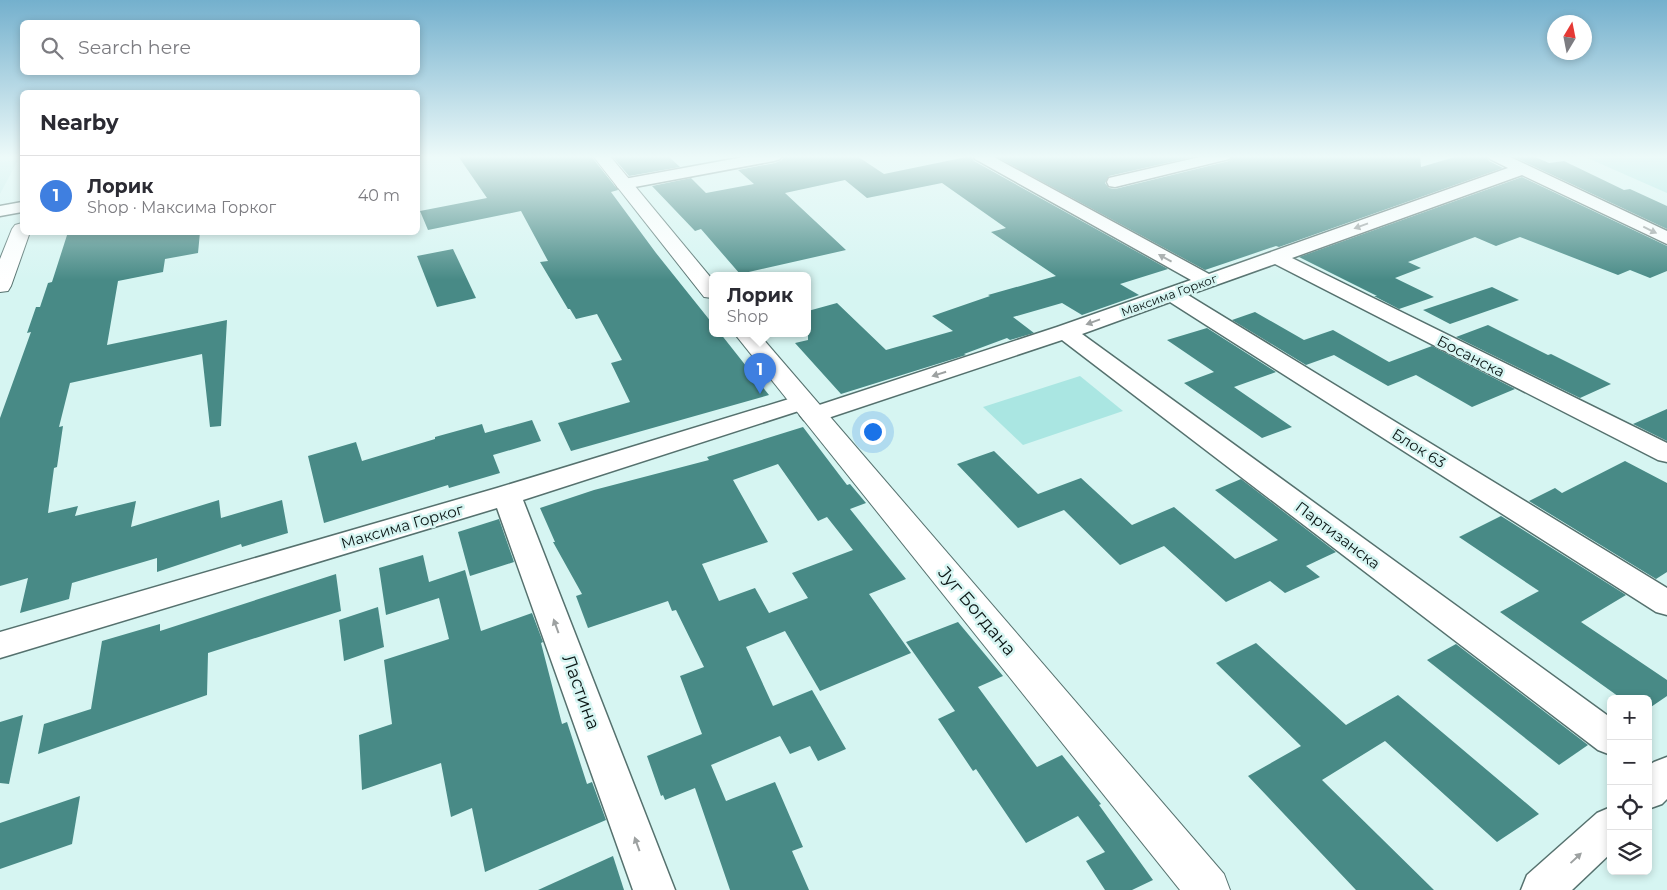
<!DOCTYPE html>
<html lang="en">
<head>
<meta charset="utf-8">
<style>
	:root { --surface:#fff; --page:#f7f7f7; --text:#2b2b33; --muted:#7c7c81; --line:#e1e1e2; --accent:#a9732e }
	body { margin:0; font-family:Montserrat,sans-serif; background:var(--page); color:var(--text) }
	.controls { position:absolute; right:15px; bottom:15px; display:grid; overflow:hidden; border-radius:8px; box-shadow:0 2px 8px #0003 }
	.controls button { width:45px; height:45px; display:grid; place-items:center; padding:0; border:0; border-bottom:1px solid var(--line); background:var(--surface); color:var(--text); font:25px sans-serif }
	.compass { position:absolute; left:1547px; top:15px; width:45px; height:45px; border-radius:50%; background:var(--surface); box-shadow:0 2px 8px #0003; rotate:10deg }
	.you { position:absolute; left:872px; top:431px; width:18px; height:18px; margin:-12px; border:4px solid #fff; border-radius:50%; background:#1a73e8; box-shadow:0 0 0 8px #1a73e833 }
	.badge { display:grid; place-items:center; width:32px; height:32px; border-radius:50%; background:var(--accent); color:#fff; font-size:16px; font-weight:700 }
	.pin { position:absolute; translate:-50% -41px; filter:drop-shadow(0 1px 2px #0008) }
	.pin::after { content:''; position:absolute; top:26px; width:18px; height:15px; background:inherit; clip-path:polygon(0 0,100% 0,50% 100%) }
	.popup { position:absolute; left:709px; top:272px; width:102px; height:65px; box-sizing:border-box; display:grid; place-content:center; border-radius:8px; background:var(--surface); filter:drop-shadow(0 1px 4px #0005); font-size:16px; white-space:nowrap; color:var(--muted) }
	.popup b { font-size:19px; color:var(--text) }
	.popup::after { content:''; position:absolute; left:50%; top:100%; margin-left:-10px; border:10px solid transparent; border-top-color:var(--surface) }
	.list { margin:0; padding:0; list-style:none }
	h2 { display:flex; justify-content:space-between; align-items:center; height:65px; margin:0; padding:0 20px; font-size:21px }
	h2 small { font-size:16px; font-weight:400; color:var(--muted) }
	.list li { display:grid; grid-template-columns:32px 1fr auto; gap:15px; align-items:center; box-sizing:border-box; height:80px; padding:0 20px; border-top:1px solid var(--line) }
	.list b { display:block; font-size:19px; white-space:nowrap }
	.list p { margin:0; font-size:16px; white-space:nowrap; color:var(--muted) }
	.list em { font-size:16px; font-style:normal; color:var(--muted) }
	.icon { flex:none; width:28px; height:28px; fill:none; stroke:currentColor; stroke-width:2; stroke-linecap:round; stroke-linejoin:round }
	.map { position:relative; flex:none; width:1667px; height:890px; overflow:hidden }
	.search { position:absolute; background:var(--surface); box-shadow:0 2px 8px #0003; left:20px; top:20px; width:400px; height:55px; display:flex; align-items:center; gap:12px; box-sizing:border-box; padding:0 18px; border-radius:8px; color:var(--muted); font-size:19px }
	.panel { position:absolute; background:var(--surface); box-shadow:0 2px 8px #0003; left:20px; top:90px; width:400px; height:145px; border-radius:8px }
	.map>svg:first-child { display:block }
</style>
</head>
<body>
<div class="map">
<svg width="1667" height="890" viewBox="0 0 1667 890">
	<rect width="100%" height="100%" fill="#d6f5f2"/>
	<polygon fill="#c3ece9" points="18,160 0,194 0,162"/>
	<g fill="#aae6e2">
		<polygon points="1583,156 1667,156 1667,193"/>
		<polygon points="1080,376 1123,411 1023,445 983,407"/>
	</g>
	<g fill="#488a86" fill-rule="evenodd">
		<polygon points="458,156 591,156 618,190 611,192 656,253 712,323 712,333 720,333 769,395 571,451 558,423 630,402 611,363 622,360 597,314 576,319 570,309 568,309 540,262 548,261 521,211 428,230 420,211 487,198"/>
		<polygon points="612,156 668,156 680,167 629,176"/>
		<polygon points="784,156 857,156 884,174 971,156 974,161 1168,269 1120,284 1139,295 1082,315 1062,303 1013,317 1034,333 1010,340 1007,338 964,354 966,355 841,394 795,343 808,340 808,311 837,303 886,350 953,331 932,316 990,296 988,295 1056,276 991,232 1006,228 942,183 867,198 845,180 785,193 846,250 740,274 701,229 695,231 652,186 691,178 706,193 754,184 738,170 775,163 782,160"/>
		<polygon points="995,156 1197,156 1109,176 1105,183 1109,188 1115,189 1229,161 1233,156 1420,156 1421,167 1458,156 1486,156 1489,161 1503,168 1279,247 1276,246 1205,270"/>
		<polygon points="1512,156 1533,156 1549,163 1564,161 1624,190 1630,189 1667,206 1667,229"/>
		<polygon points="1522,177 1667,246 1667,271 1650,278 1630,270 1618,275 1520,237 1496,246 1475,237 1408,262 1421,268 1395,278 1434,297 1399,309 1374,296 1377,296 1299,257"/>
		<polygon points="68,232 200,232 198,253 165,259 163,272 118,281 107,345 227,320 221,426 210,427 202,354 70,383 59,427 63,426 57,467 54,468 48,513 78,506 75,516 136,501 131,527 219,500 221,518 282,500 288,533 242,547 241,544 157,572 157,558 72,583 69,599 20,613 28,578 0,586 0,418 31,332 27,333 36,307 40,307 48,283 52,282"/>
		<polygon points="453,249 476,298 437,307 417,256"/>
		<polygon points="1492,287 1519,300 1450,324 1423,310"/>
		<polygon points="1255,312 1304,340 1333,330 1389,362 1432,346 1515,389 1472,407 1416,375 1388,386 1334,355 1306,365 1232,320"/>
		<polygon points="1488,325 1548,355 1551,354 1611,384 1580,398 1456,337"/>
		<polygon points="1207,328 1276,372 1234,387 1292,427 1262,438 1184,383 1214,372 1167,340"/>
		<polygon points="1667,409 1667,441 1633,424"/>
		<polygon points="532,420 541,441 493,455 500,473 449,488 448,485 324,523 308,456 356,442 362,461 435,439 435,437 482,424 485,433"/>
		<path d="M803,427l44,58 3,-1 16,19 -16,6 56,70 -37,15 42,59 -91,38 -35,-60 -39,16 27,59 39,-16 34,59 -28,12 -8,-15 -20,8 -10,-18 -69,29 15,36 49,-19 28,65 -11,4 17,39h-79l-35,-102 -30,12 -2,-5 -2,1 -14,-40 55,-22 -22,-58 24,-9 -28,-57 -4,1 -4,-10 -80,27 -12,-32 6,-2 -29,-52h2l-15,-34 54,-18 115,-30 -2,-3zM778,464l40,57 9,-4 26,33 -61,23 16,25 -39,15 -14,-25 -36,13 -17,-37 66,-22 -35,-62z"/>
		<polygon points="994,451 1038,494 1081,478 1132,525 1174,507 1235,559 1278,540 1215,490 1241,479 1336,552 1306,566 1320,577 1285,593 1270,581 1226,602 1164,546 1120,565 1064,510 1018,528 957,464"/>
		<polygon points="1625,461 1667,483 1667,572 1656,579 1529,501 1555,488 1562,493"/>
		<polygon points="1501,516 1626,595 1581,622 1667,680 1667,696 1648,709 1648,699 1622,699 1500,612 1539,591 1459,537"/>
		<polygon points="499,519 514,562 470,576 458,532"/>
		<polygon points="423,555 429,582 465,570 481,631 532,613 543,642 541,643 562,724 567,722 587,784 592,782 606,820 485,872 472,808 451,817 441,763 362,790 359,735 392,724 384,660 449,639 439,598 386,615 379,568"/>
		<polygon points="336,574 341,611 208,653 207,695 38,754 44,724 91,709 102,641 160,624 160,631"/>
		<polygon points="378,607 384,647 344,661 339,620"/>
		<polygon points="958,622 1003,676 978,687 1037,767 1062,755 1101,804 1099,805 1153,880 1132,890 1105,890 1086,861 1105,852 1078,816 1026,843 976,769 973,771 938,719 955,711 906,642"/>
		<polygon points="1256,643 1346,725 1398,695 1539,814 1497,842 1385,741 1322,780 1434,890 1356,890 1248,776 1301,746 1216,663"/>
		<polygon points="1456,644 1588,745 1559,765 1427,660"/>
		<polygon points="23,715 9,784 0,783 0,722"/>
		<polygon points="80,796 72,844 0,869 0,823"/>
		<polygon points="613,856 624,890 538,890"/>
	</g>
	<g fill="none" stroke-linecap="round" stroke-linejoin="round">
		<defs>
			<g id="minor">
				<polygon points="749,156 782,156 780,159 774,161 624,189 618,188 616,184 618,180 624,179"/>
				<polygon points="973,156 992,156 1209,274 1508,168 1490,159 1488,156 1508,156 1667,231 1667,244 1522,175 1292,258 1667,443 1667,462 1658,460 1275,264 1188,295 1667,588 1667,615 1656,612 1170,302 1082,334 1611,718 1611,755 1598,750 1062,340 813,423 804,420 800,415 804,410 1057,327 1191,280 975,159"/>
				<polygon points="1204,156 1231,156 1229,159 1115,187 1109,186 1107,182 1109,178"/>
				<polygon points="22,202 22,212 0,216 0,206"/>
				<polygon points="802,395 811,397 814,402 811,407 523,500 675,890 633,890 497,508 0,658 0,632 497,488"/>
				<polygon points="1667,757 1667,799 1662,804 1648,809 1648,766 1654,762"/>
				<polygon points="1611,807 1611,853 1572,890 1521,890 1527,875 1597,813"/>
			</g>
			<g id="tertiary">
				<polygon points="593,156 610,156 712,279 712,298 704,297"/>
				<polygon points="734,333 758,333 1224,874 1230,890 1180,890"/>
			</g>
			<polygon id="secondary" points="22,223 22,232 30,232 11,286 8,291 0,292 0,259 12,229 15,225"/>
		</defs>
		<use href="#minor" stroke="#55716e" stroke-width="3"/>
		<use href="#tertiary" stroke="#55716e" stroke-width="2"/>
		<use href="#secondary" stroke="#55716e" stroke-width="2"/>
		<use href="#minor" fill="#fff" fill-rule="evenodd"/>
		<use href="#tertiary" fill="#fff" fill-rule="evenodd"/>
		<use href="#secondary" fill="#fff" fill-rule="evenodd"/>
	</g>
	<defs><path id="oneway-solid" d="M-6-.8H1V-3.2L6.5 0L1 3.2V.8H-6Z" transform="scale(1.25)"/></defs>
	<g fill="#9da1a1">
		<use href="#oneway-solid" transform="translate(1361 226) rotate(160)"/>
		<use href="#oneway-solid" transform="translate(1650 230) rotate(26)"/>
		<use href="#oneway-solid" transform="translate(1165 258) rotate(-151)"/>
		<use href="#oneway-solid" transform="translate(1093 322) rotate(160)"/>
		<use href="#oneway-solid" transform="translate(939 374) rotate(162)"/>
		<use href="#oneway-solid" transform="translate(556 626) rotate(-110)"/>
		<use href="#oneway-solid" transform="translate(637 844) rotate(-110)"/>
		<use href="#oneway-solid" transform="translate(1576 858) rotate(-43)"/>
	</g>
	<linearGradient id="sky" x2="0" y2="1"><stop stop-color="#74b0cd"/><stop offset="0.56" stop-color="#edfaf9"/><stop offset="1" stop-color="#edfaf9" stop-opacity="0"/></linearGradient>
	<rect width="1667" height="280" fill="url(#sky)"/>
	<g text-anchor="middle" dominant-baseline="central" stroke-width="5" stroke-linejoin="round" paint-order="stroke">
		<g font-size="12" fill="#0a1514" stroke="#d6f5f2">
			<text transform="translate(1169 295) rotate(-20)">Максима Горког</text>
		</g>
		<g font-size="15" fill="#0a1514" stroke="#d6f5f2">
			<text transform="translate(1471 356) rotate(27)">Босанска</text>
			<text transform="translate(1419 448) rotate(32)">Блок 63</text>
			<text transform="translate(402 526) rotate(-16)">Максима Горког</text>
			<text transform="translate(1338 535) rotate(37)">Партизанска</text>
		</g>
		<g font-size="18" fill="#0a1514" stroke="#d6f5f2">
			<text transform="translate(977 611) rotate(50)">Југ Богдана</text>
			<text transform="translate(581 692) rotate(70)">Ластина</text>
		</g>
	</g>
</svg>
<div class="controls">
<button>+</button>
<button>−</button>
<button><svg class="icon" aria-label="locate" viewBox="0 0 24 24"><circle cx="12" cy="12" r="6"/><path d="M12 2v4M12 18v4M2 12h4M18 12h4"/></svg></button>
<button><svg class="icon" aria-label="layers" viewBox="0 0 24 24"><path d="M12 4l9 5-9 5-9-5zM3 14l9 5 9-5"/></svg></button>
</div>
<svg class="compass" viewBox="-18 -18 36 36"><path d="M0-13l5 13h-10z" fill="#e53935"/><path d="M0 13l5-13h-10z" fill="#7c7c81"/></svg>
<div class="you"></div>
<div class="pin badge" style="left:760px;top:394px;background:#3f7fe0">1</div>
<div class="popup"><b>Лорик</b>Shop</div>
<div class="search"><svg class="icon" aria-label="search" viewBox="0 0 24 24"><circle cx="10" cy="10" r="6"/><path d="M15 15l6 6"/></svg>Search here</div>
<section class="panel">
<h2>Nearby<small></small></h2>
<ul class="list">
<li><span class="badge" style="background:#3f7fe0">1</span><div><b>Лорик</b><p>Shop · Максима Горког</p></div><em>40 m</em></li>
</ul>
</section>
</div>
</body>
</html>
